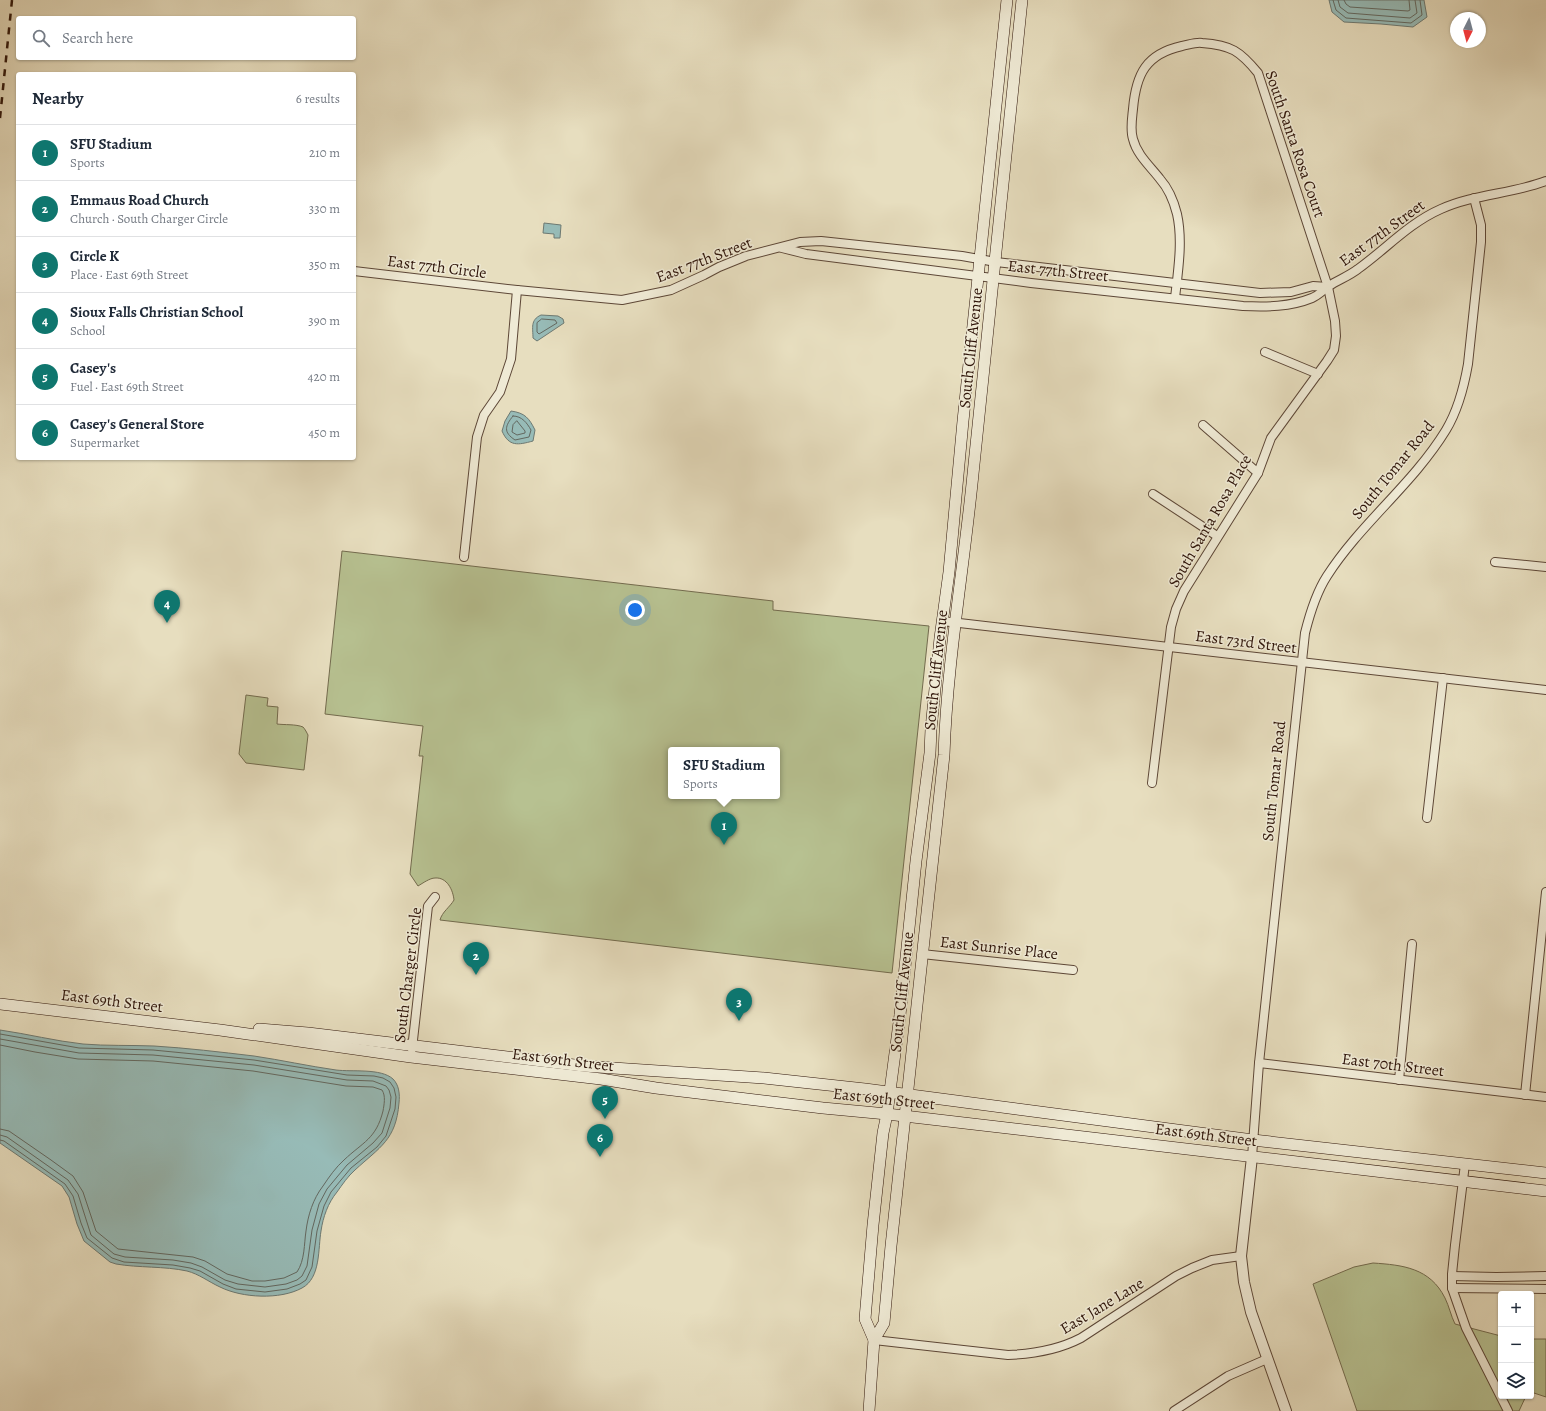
<!DOCTYPE html>
<html lang="en">
<head>
<meta charset="utf-8">
<style>
	:root { --surface:#fff; --page:#f2f2f3; --text:#1f2937; --muted:#747a83; --line:#e0e1e3; --accent:#0f766e }
	body { margin:0; font-family:Alegreya,serif; background:var(--page); color:var(--text) }
	.controls { position:absolute; right:12px; bottom:12px; display:grid; overflow:hidden; border-radius:4px; box-shadow:0 1px 3px #0004 }
	.controls button { width:36px; height:36px; display:grid; place-items:center; padding:0; border:0; border-bottom:1px solid var(--line); background:var(--surface); color:var(--text); font:20px sans-serif }
	.compass { position:absolute; left:1450px; top:12px; width:36px; height:36px; border-radius:50%; background:var(--surface); box-shadow:0 1px 3px #0004; rotate:186deg }
	.you { position:absolute; left:635px; top:610px; width:14px; height:14px; margin:-10px; border:3px solid #fff; border-radius:50%; background:#1a73e8; box-shadow:0 0 0 6px #1a73e833 }
	.badge { display:grid; place-items:center; width:26px; height:26px; border-radius:50%; background:var(--accent); color:#fff; font-size:13px; font-weight:700 }
	.pin { position:absolute; translate:-50% -33px; filter:drop-shadow(0 1px 2px #0008) }
	.pin::after { content:''; position:absolute; top:21px; width:14px; height:12px; background:inherit; clip-path:polygon(0 0,100% 0,50% 100%) }
	.popup { position:absolute; left:668px; top:747px; width:112px; height:52px; box-sizing:border-box; display:grid; place-content:center; border-radius:4px; background:var(--surface); filter:drop-shadow(0 1px 3px #0005); font-size:13px; white-space:nowrap; color:var(--muted) }
	.popup b { font-size:15px; color:var(--text) }
	.popup::after { content:''; position:absolute; left:50%; top:100%; margin-left:-8px; border:8px solid transparent; border-top-color:var(--surface) }
	.list { margin:0; padding:0; list-style:none }
	h2 { display:flex; justify-content:space-between; align-items:center; height:52px; margin:0; padding:0 16px; font-size:17px }
	h2 small { font-size:13px; font-weight:400; color:var(--muted) }
	.list li { display:grid; grid-template-columns:26px 1fr auto; gap:12px; align-items:center; box-sizing:border-box; height:56px; padding:0 16px; border-top:1px solid var(--line) }
	.list b { display:block; font-size:15px; white-space:nowrap }
	.list p { margin:0; font-size:13px; white-space:nowrap; color:var(--muted) }
	.list em { font-size:13px; font-style:normal; color:var(--muted) }
	.icon { flex:none; width:22px; height:22px; fill:none; stroke:currentColor; stroke-width:2; stroke-linecap:round; stroke-linejoin:round }
	.map { position:relative; flex:none; width:1546px; height:1411px; overflow:hidden }
	.search { position:absolute; background:var(--surface); box-shadow:0 1px 3px #0004; left:16px; top:16px; width:340px; height:44px; display:flex; align-items:center; gap:10px; box-sizing:border-box; padding:0 14px; border-radius:4px; color:var(--muted); font-size:15px }
	.panel { position:absolute; background:var(--surface); box-shadow:0 1px 3px #0004; left:16px; top:72px; width:340px; height:388px; border-radius:4px }
	.map>svg:first-child { display:block }
</style>
</head>
<body>
<div class="map">
<svg width="1546" height="1411" viewBox="0 0 1546 1411">
	<rect width="100%" height="100%" fill="#e7debf"/>
	<filter id="stains"><feTurbulence type="fractalNoise" baseFrequency=".005" numOctaves="4"/><feColorMatrix values="0 0 0 0 .2 0 0 0 0 .09 0 0 0 0 .02 0 0 0 .5 -.17"/></filter>
	<radialGradient id="worn" r=".72"><stop offset=".6" stop-color="#630" stop-opacity="0"/><stop offset="1" stop-color="#630" stop-opacity=".3"/></radialGradient>
	<g fill="#b7c191" stroke="#736b4e" fill-rule="evenodd">
		<path d="M342,551l431,50v9l156,16 -37,347 -452,-53c2,-8 10,-13 14,-20 -1,-10 -7,-23 -19,-22 -5,0 -12,5 -17,8l-8,-12 13,-118h-4l4,-30 -98,-12zM671,750h106v46h-106z"/>
		<path d="M246,695l22,3 -1,8 11,1 -1,17c7,1 19,0 26,3 2,2 4,6 5,8l-4,35 -58,-7 -7,-9z"/>
		<path d="M1373,1263c30,2 57,5 72,35 4,8 6,18 10,26l46,12v60h25l-7,15h-162l-44,-127 41,-17z"/>
		<polygon points="1531,1339 1546,1339 1546,1397 1531,1392"/>
	</g>
	<g fill="#97bbb7" stroke="#6d7972">
		<polygon points="1329,0 1424,0 1427,17 1413,27 1381,24 1344,22 1332,12"/>
		<polygon points="544,223 561,225 560,238 554,238 554,234 543,233"/>
		<path d="M541,315l17,1 5,3 1,4 -27,18 -4,-3c0,-10 -3,-18 8,-23z"/>
		<path d="M511,411c14,2 18,7 24,19l-2,11c-15,4 -24,6 -31,-10l3,-10z"/>
		<path d="M0,1030c28,4 55,11 83,14 23,2 47,1 71,2 33,2 66,6 100,10 27,4 54,10 82,14 16,2 45,-2 57,9 6,6 7,15 6,24 -3,37 -19,44 -44,67 -7,6 -13,15 -18,22 -9,11 -14,25 -16,39 -3,17 0,47 -19,57 -22,12 -60,10 -82,-1 -11,-5 -21,-13 -33,-16 -23,-5 -48,-3 -71,-7l-6,-2 -26,-21 -7,-17 -8,-27 -7,-11 -62,-43z"/>
	</g>
	<g fill="none" stroke-linecap="round" stroke-linejoin="round">
		<g stroke="#636860" stroke-width="1">
			<polyline points="1333,0 1336,10 1346,18 1411,23 1422,15 1420,0"/>
			<polyline points="1338,0 1340,7 1348,13 1410,18 1417,13 1415,0"/>
			<polyline points="1344,0 1346,4 1350,7 1408,11 1410,10 1409,0"/>
			<polygon points="542,319 555,320 557,323 539,334 537,332 537,323"/>
			<path d="M513,416c9,0 14,7 18,14l-2,7 -14,3c-12,-8 -10,-14 -2,-24z"/>
			<polygon points="517,421 525,431 525,433 517,435 512,432 513,425"/>
			<polyline points="0,1034 79,1048 153,1050 194,1054 254,1060 347,1075 374,1076 383,1078 390,1082 394,1088 396,1097 395,1109 386,1136 377,1147 351,1168 331,1192 324,1206 317,1231 312,1267 306,1280 300,1284 287,1289 265,1292 236,1289 223,1284 200,1271 190,1268 173,1265 124,1262 112,1258 87,1238 81,1223 73,1196 65,1184 4,1141 0,1140"/>
			<polyline points="0,1039 79,1053 153,1055 193,1059 254,1065 347,1080 373,1081 386,1086 389,1090 391,1097 390,1108 382,1133 373,1143 347,1165 327,1189 319,1204 312,1230 307,1266 302,1276 297,1280 286,1284 265,1287 238,1284 225,1280 202,1267 191,1263 173,1260 125,1257 114,1254 91,1235 78,1194 68,1180 7,1137 0,1135"/>
			<path d="M0,1045l35,7 43,7 75,2 100,10 93,15 27,1 9,3c4,6 2,15 1,21 -7,28 -20,31 -39,49 -8,7 -15,17 -21,26 -10,13 -15,29 -17,45 -2,13 -1,29 -9,41l-13,6 -19,3h-13l-25,-7 -22,-13 -12,-4 -75,-8 -22,-18 -13,-39 -10,-16 -22,-16 -42,-29 -9,-2"/>
		</g>
		<defs>
			<g id="minor">
				<path d="M782,248l24,6 225,29 212,23c23,1 47,1 69,-8 7,-3 11,-8 17,-12 9,-6 20,-10 29,-17 28,-20 51,-46 83,-60 33,-15 71,-15 105,-28"/>
				<polyline points="354,271 517,290 622,300 671,290 704,275 719,267 746,256 800,242 821,241 962,256 996,262 1260,293 1291,292 1313,286 1328,287"/>
				<polyline points="1265,352 1318,374"/>
				<polyline points="1203,425 1258,473"/>
				<polyline points="1153,494 1217,536"/>
				<polyline points="464,557 477,437 484,415 500,392 511,359 517,290"/>
				<polyline points="1495,562 1546,567"/>
				<polyline points="942,621 1546,690"/>
				<path d="M1152,783l19,-156 5,-18 8,-18 74,-118 13,-35 56,-77 7,-11 2,-14 -1,-15 -7,-34 -70,-214c-18,-22 -27,-28 -56,-30 -6,-1 -14,2 -20,3 -36,8 -46,28 -49,63 -1,10 -3,21 0,30 4,16 17,27 27,40 8,9 14,23 17,35 6,27 1,57 -2,84"/>
				<polyline points="1427,818 1443,678"/>
				<polyline points="922,954 1073,970"/>
				<polyline points="412,1049 428,906 435,897"/>
				<polyline points="1259,1063 1546,1097"/>
				<polyline points="1399,1080 1412,944"/>
				<polyline points="1525,1095 1546,892"/>
				<path d="M1252,1157l7,-94 46,-430c5,-20 11,-40 22,-57 34,-53 86,-92 119,-146 12,-20 18,-43 22,-66l13,-122v-17l-7,-27"/>
				<polyline points="1465,1164 1455,1245 1452,1274 1452,1288 1466,1328 1508,1411"/>
				<polyline points="1452,1276 1496,1277 1546,1276"/>
				<polyline points="1452,1288 1546,1289"/>
				<path d="M874,1340l134,15c26,-1 50,-5 73,-17l95,-62 16,-8 20,-8 29,-4"/>
				<polyline points="1174,1411 1228,1376 1267,1359"/>
			</g>
			<polyline id="tertiary" points="1252,1157 1241,1256 1244,1282 1251,1312 1286,1411"/>
			<g id="secondary">
				<polyline points="0,1004 220,1030 411,1057 601,1079 656,1088 823,1108 887,1114 1546,1191"/>
				<polyline points="259,1029 308,1033 583,1066 764,1078 865,1089 1253,1140 1546,1173"/>
				<path d="M874,1340l10,-17 7,-77 53,-491c3,-93 20,-188 29,-281 17,-158 33,-316 49,-474"/>
				<polyline points="869,1411 874,1340 865,1319 873,1225 883,1133 887,1114 900,1015 916,861 930,753 931,729 940,638 949,572 963,421 1007,0"/>
			</g>
		</defs>
		<use href="#minor" stroke="#5d4737" stroke-width="10"/>
		<use href="#tertiary" stroke="#5d4737" stroke-width="12"/>
		<use href="#secondary" stroke="#2f150a" stroke-width="12"/>
		<use href="#minor" stroke="#efead5" stroke-width="8"/>
		<use href="#tertiary" stroke="#efead5" stroke-width="10"/>
		<use href="#secondary" stroke="#efead5" stroke-width="11"/>
		<polyline stroke="#2f150a" stroke-width="2.5" stroke-dasharray="7 7" stroke-linecap="butt" points="0,118 12,0"/>
	</g>
	<g text-anchor="middle" dominant-baseline="central" stroke-width="3" stroke-linejoin="round" paint-order="stroke">
		<g font-size="16" fill="#2f150a" stroke="#efead5">
			<text transform="translate(1295 144) rotate(71)">South Santa Rosa Court</text>
			<text transform="translate(1382 233) rotate(-36)">East 77th Street</text>
			<text transform="translate(704 260) rotate(-21)">East 77th Street</text>
			<text transform="translate(437 267) rotate(7)">East 77th Circle</text>
			<text transform="translate(1058 271) rotate(6)">East 77th Street</text>
			<text transform="translate(971 348) rotate(-84)">South Cliff Avenue</text>
			<text transform="translate(1393 470) rotate(-51)">South Tomar Road</text>
			<text transform="translate(1210 521) rotate(-60)">South Santa Rosa Place</text>
			<text transform="translate(1246 642) rotate(7)">East 73rd Street</text>
			<text transform="translate(936 670) rotate(-84)">South Cliff Avenue</text>
			<text transform="translate(1274 781) rotate(-84)">South Tomar Road</text>
			<text transform="translate(999 948) rotate(6)">East Sunrise Place</text>
			<text transform="translate(408 975) rotate(-83)">South Charger Circle</text>
			<text transform="translate(902 992) rotate(-84)">South Cliff Avenue</text>
			<text transform="translate(112 1001) rotate(7)">East 69th Street</text>
			<text transform="translate(563 1060) rotate(7)">East 69th Street</text>
			<text transform="translate(1393 1065) rotate(7)">East 70th Street</text>
			<text transform="translate(884 1099) rotate(6)">East 69th Street</text>
			<text transform="translate(1206 1135) rotate(7)">East 69th Street</text>
			<text transform="translate(1102 1306) rotate(-31)">East Jane Lane</text>
		</g>
	</g>
	<rect width="100%" height="100%" filter="url(#stains)"/>
	<rect width="100%" height="100%" fill="url(#worn)"/>
</svg>
<div class="controls">
<button>+</button>
<button>−</button>
<button><svg class="icon" aria-label="layers" viewBox="0 0 24 24"><path d="M12 4l9 5-9 5-9-5zM3 14l9 5 9-5"/></svg></button>
</div>
<svg class="compass" viewBox="-18 -18 36 36"><path d="M0-13l5 13h-10z" fill="#e53935"/><path d="M0 13l5-13h-10z" fill="#747a83"/></svg>
<div class="you"></div>
<div class="pin badge" style="left:724px;top:845px">1</div>
<div class="popup"><b>SFU Stadium</b>Sports</div>
<div class="pin badge" style="left:476px;top:975px">2</div>
<div class="pin badge" style="left:739px;top:1021px">3</div>
<div class="pin badge" style="left:167px;top:623px">4</div>
<div class="pin badge" style="left:605px;top:1119px">5</div>
<div class="pin badge" style="left:600px;top:1157px">6</div>
<div class="search"><svg class="icon" aria-label="search" viewBox="0 0 24 24"><circle cx="10" cy="10" r="6"/><path d="M15 15l6 6"/></svg>Search here</div>
<section class="panel">
<h2>Nearby<small>6 results</small></h2>
<ul class="list">
<li><span class="badge">1</span><div><b>SFU Stadium</b><p>Sports</p></div><em>210 m</em></li>
<li><span class="badge">2</span><div><b>Emmaus Road Church</b><p>Church · South Charger Circle</p></div><em>330 m</em></li>
<li><span class="badge">3</span><div><b>Circle K</b><p>Place · East 69th Street</p></div><em>350 m</em></li>
<li><span class="badge">4</span><div><b>Sioux Falls Christian School</b><p>School</p></div><em>390 m</em></li>
<li><span class="badge">5</span><div><b>Casey's</b><p>Fuel · East 69th Street</p></div><em>420 m</em></li>
<li><span class="badge">6</span><div><b>Casey's General Store</b><p>Supermarket</p></div><em>450 m</em></li>
</ul>
</section>
</div>
</body>
</html>
